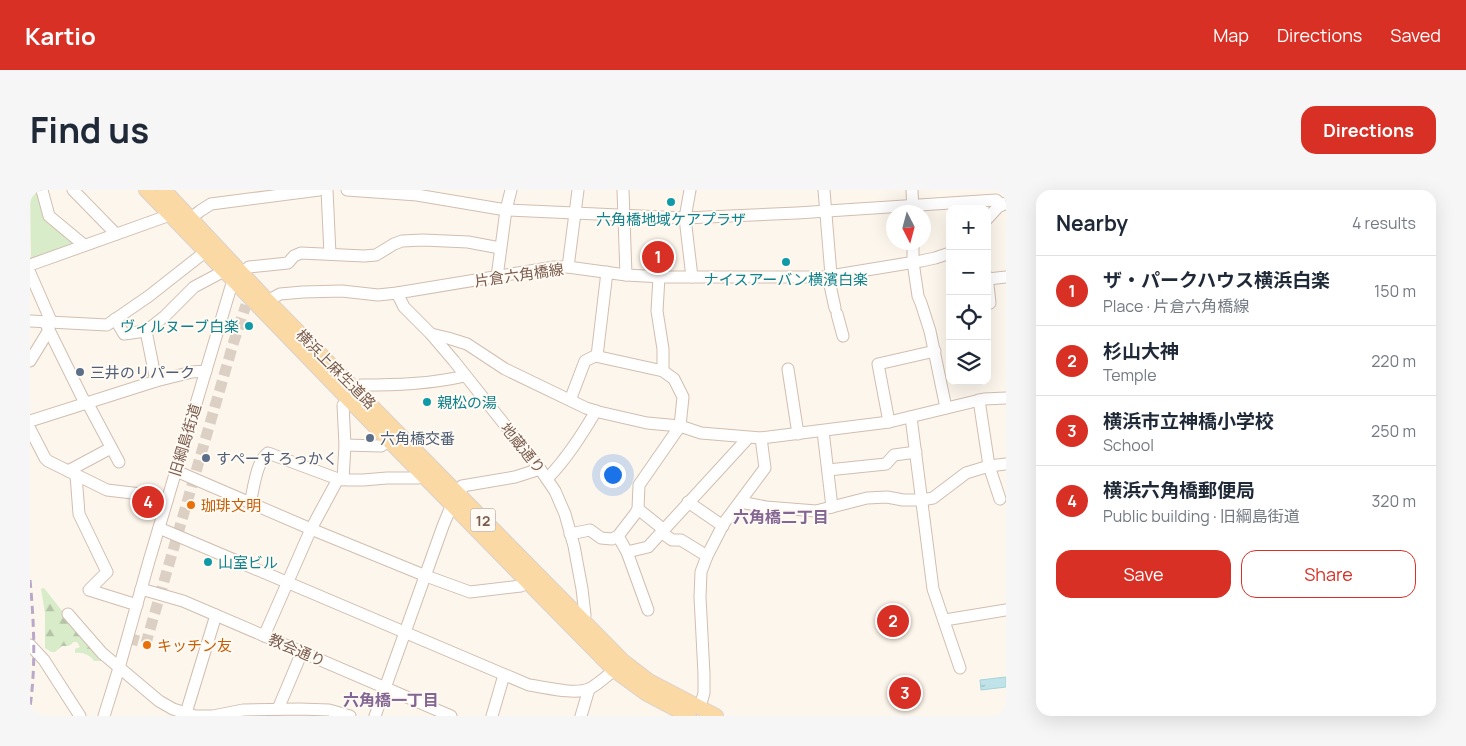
<!DOCTYPE html>
<html lang="en">
<head>
<meta charset="utf-8">
<style>
	:root { --surface:#fff; --page:#f6f6f7; --text:#1f2937; --muted:#747a83; --line:#e0e1e3; --accent:#d93025 }
	body { margin:0; font-family:Manrope,"Noto Sans JP",sans-serif; background:var(--page); color:var(--text) }
	.controls { position:absolute; right:15px; top:15px; display:grid; overflow:hidden; border-radius:10px; box-shadow:0 5px 20px #0002 }
	.controls button { width:45px; height:45px; display:grid; place-items:center; padding:0; border:0; border-bottom:1px solid var(--line); background:var(--surface); color:var(--text); font:25px sans-serif }
	.compass { position:absolute; left:856px; top:15px; width:45px; height:45px; border-radius:50%; background:var(--surface); box-shadow:0 5px 20px #0002; rotate:174deg }
	.you { position:absolute; left:582px; top:284px; width:18px; height:18px; margin:-12px; border:4px solid #fff; border-radius:50%; background:#1a73e8; box-shadow:0 0 0 8px #1a73e833 }
	.badge { display:grid; place-items:center; width:32px; height:32px; border-radius:50%; background:var(--accent); color:#fff; font-size:16px; font-weight:700 }
	.pin { position:absolute; translate:-50% -50%; border:2px solid #fff; box-shadow:0 1px 5px #0006 }
	.list { margin:0; padding:0; list-style:none }
	h2 { display:flex; justify-content:space-between; align-items:center; height:65px; margin:0; padding:0 20px; font-size:21px }
	h2 small { font-size:16px; font-weight:400; color:var(--muted) }
	.list li { display:grid; grid-template-columns:32px 1fr auto; gap:15px; align-items:center; box-sizing:border-box; height:70px; padding:0 20px; border-top:1px solid var(--line) }
	.list b { display:block; font-size:19px; white-space:nowrap }
	.list p { margin:0; font-size:16px; white-space:nowrap; color:var(--muted) }
	.list em { font-size:16px; font-style:normal; color:var(--muted) }
	.actions { display:flex; gap:10px; padding:15px 20px }
	.actions a { flex:1; padding:11px 0; border:1px solid var(--accent); border-radius:15px; text-align:center; font-size:18px; color:var(--accent) }
	.actions .main { background:var(--accent); color:#fff }
	.icon { flex:none; width:28px; height:28px; fill:none; stroke:currentColor; stroke-width:2; stroke-linecap:round; stroke-linejoin:round }
	.map { position:relative; flex:none; width:976px; height:526px; overflow:hidden; border-radius:15px }
	header { display:flex; align-items:center; gap:30px; box-sizing:border-box; height:70px; padding:0 25px; background:var(--accent); color:#fff }
	header strong { font-size:24px }
	nav { display:flex; gap:28px; margin-inline-start:auto; font-size:18px }
	.intro { display:flex; align-items:center; justify-content:space-between; box-sizing:border-box; height:120px; padding:0 30px }
	h1 { margin:0; font-size:35px }
	.button { padding:12px 22px; border-radius:15px; background:var(--accent); color:#fff; font-size:18px; font-weight:700 }
	main { display:flex; gap:30px; padding:0 30px }
	aside { flex:1; background:var(--surface); border-radius:15px; box-shadow:0 5px 20px #0002 }
	.map>svg:first-child { display:block }
</style>
</head>
<body>
<header>
<strong>Kartio</strong>
<nav><a>Map</a><a>Directions</a><a>Saved</a></nav>
</header>
<div class="intro"><h1>Find us</h1><a class="button">Directions</a></div>
<main>
<div class="map">
<svg width="976" height="526" viewBox="0 0 976 526">
	<defs>
		<pattern id="forest-firs" width="22" height="20" patternUnits="userSpaceOnUse" patternTransform="scale(1.25)"><rect width="22" height="20" fill="#d8ecc9"/><path d="M5 1l3.5 6h-7zM16 11l3.5 6h-7z" fill="#b4c2a5"/></pattern>
		<pattern id="water-ripples" width="26" height="14" patternUnits="userSpaceOnUse" patternTransform="scale(1.25)"><rect width="26" height="14" fill="#bfe3e8"/><path d="M2 4q2-2 4 0t4 0M15 11q2-2 4 0t4 0" fill="none" stroke="#a0bbbe"/></pattern>
	</defs>
	<rect width="100%" height="100%" fill="#fdf6ec"/>
	<polygon fill="#d8ecc9" points="0,0 8,0 17,28 44,50 43,54 1,69"/>
	<path fill="url(#forest-firs)" d="M14,398l19,24 1,7 4,1 35,38 -2,3h-7c-4,-6 -11,-9 -19,-8v-4l5,-2 -3,-5h-4l-1,2 -4,2h-6l-7,6h-4l-6,-4v-35l-4,-24z"/>
	<polygon fill="url(#water-ripples)" stroke="#a5d3da" points="976,487 976,497 951,500 950,490"/>
	<g fill="none" stroke-linecap="round" stroke-linejoin="round">
		<polyline stroke="#dcd0c4" stroke-width="11" stroke-dasharray="11 5.5" stroke-linecap="butt" points="98,448 116,453 204,151 216,115"/>
		<defs>
			<g id="minor">
				<polyline points="12,0 19,26 54,55"/>
				<polyline points="43,0 86,44"/>
				<polyline points="297,0 300,64"/>
				<polyline points="317,0 387,5 476,20 655,28 767,23 966,10 972,15"/>
				<polyline points="593,0 596,85"/>
				<polyline points="660,0 655,28 662,87"/>
				<polyline points="794,0 801,85"/>
				<polyline points="882,0 883,22"/>
				<polyline points="161,28 170,21 181,14 289,0"/>
				<polyline points="957,29 968,17 976,13"/>
				<polyline points="883,52 883,72 888,106 891,113 900,141 916,218"/>
				<polyline points="0,75 140,25"/>
				<polyline points="538,77 548,0"/>
				<polyline points="0,83 21,131"/>
				<polyline points="798,86 805,118"/>
				<polyline points="957,86 960,113"/>
				<polyline points="467,87 476,20 481,0"/>
				<polyline points="629,87 627,121 633,159 633,181"/>
				<polyline points="958,89 976,87"/>
				<polyline points="367,103 374,117 401,144 424,171 510,279 525,301 535,324 544,356 552,399 555,425 554,429 547,435"/>
				<polyline points="232,114 250,104 273,102 312,101 348,105 367,103 524,77 538,77 596,85 633,87 794,87 891,71 905,68 920,63"/>
				<polyline points="807,124 813,146"/>
				<polyline points="85,129 94,144 116,141 135,126 164,97 194,81"/>
				<polyline points="0,131 77,135 119,106 175,62"/>
				<polyline points="15,132 55,213"/>
				<polyline points="116,141 126,191"/>
				<polyline points="401,144 418,148 437,154 475,179 556,218 569,222 617,233 650,236 671,243 731,248 859,232 954,209 976,208"/>
				<polyline points="567,166 577,82"/>
				<polyline points="0,171 19,140"/>
				<polyline points="758,179 768,244"/>
				<path d="M326,200l5,-5c35,0 69,-1 104,-9"/>
				<polyline points="949,210 959,276 970,309"/>
				<polyline points="57,212 89,272"/>
				<polyline points="881,227 903,399 930,478"/>
				<polyline points="0,231 126,191 162,182 176,181"/>
				<polyline points="859,232 848,174 905,161"/>
				<polyline points="0,239 15,268 18,271 77,300 111,304 137,311"/>
				<polyline points="793,241 802,317"/>
				<polyline points="315,255 351,256 359,250"/>
				<polyline points="798,280 856,274 864,265 886,262"/>
				<polyline points="38,281 81,258"/>
				<polyline points="146,281 281,339 396,386 440,402 491,396 496,391"/>
				<polyline points="46,285 49,324 77,382 59,400 107,415"/>
				<path d="M517,289c20,-21 34,-43 49,-68"/>
				<polyline points="313,290 315,255 313,215 319,210"/>
				<polyline points="658,312 693,336"/>
				<polyline points="710,312 736,317 786,321 837,308 857,307 873,310 892,310 903,308 936,283 959,276 976,274"/>
				<path d="M220,313c4,-15 6,-41 18,-50l70,26 10,1h15l24,-2h31l5,-3"/>
				<polyline points="608,319 633,339"/>
				<path d="M129,338l370,157c16,2 44,10 60,4 8,-4 18,-13 25,-19"/>
				<polyline points="631,342 642,350 651,350 677,366"/>
				<polyline points="540,344 560,340 571,348 582,349 588,346 605,324 608,319 609,295 650,236 653,207 644,189 633,181 565,166 555,171 542,205 542,211"/>
				<polyline points="588,346 597,362 618,420"/>
				<polyline points="597,362 618,357 718,248"/>
				<polyline points="111,399 153,411 421,526"/>
				<polyline points="38,424 72,463 129,511 143,519 165,526 183,526 213,520 269,519 299,520 320,526"/>
				<polyline points="915,430 976,420"/>
				<polyline points="234,446 281,339 308,289"/>
				<polyline points="0,455 14,470 50,526"/>
				<polyline points="670,517 674,503 674,484 670,407 671,382 677,366 694,333 735,278 731,248"/>
				<polyline points="248,519 272,462"/>
				<polyline points="156,523 186,425"/>
				<polyline points="74,526 89,478 119,371 203,90 219,77 258,73 264,66 271,63 334,66 346,65 364,54 372,51 393,50 438,52 470,58"/>
				<polyline points="345,526 413,336 422,314 430,307 432,296 485,287 510,279"/>
				<polyline points="462,526 474,485"/>
				<polyline points="551,526 559,499"/>
			</g>
			<g id="major">
				<polyline points="116,0 319,210 584,480 617,504 659,526"/>
				<polyline points="134,0 237,110 593,471 619,491 686,526"/>
			</g>
		</defs>
		<use href="#minor" stroke="#d1beb0" stroke-width="13"/>
		<use href="#major" stroke="#dad1cd" stroke-width="16"/>
		<use href="#minor" stroke="#fff" stroke-width="11"/>
		<use href="#major" stroke="#fbd9a5" stroke-width="14"/>
		<path stroke="#b9a8c9" stroke-width="3" stroke-dasharray="8 5" stroke-linecap="butt" d="M0,390c4,42 6,85 0,127"/>
	</g>
	<g fill="#0f9aa8" stroke="#fffaf3" stroke-width="2">
		<circle cx="641" cy="12" r="5"/>
		<circle cx="756" cy="72" r="5"/>
		<circle cx="219" cy="136" r="5"/>
		<circle cx="397" cy="212" r="5"/>
		<circle cx="178" cy="372" r="5"/>
	</g>
	<g fill="#5c6f8a" stroke="#fffaf3" stroke-width="2">
		<circle cx="50" cy="182" r="5"/>
		<circle cx="340" cy="248" r="5"/>
		<circle cx="176" cy="268" r="5"/>
	</g>
	<g fill="#e8710a" stroke="#fffaf3" stroke-width="2">
		<circle cx="161" cy="315" r="5"/>
		<circle cx="117" cy="455" r="5"/>
	</g>
	<g text-anchor="middle" dominant-baseline="central" stroke-width="4" stroke-linejoin="round" paint-order="stroke">
		<rect fill="#fffaf3" stroke="#a28b7f" stroke-width="1" x="440.5" y="318.5" width="25" height="23" rx="4"/>
		<g font-size="14" font-weight="bold" fill="#7a5c4d">
			<text x="453" y="330">12</text>
		</g>
		<g font-size="15" fill="#0d838f" stroke="#fffaf3">
			<text x="641" y="29">六角橋地域ケアプラザ</text>
			<text x="756" y="89">ナイスアーバン横濱白楽</text>
			<text x="209" y="136" text-anchor="end">ヴィルヌーブ白楽</text>
			<text x="407" y="212" text-anchor="start">親松の湯</text>
			<text x="188" y="372" text-anchor="start">山室ビル</text>
		</g>
		<g font-size="15" fill="#7a5c4d" stroke="#fffaf3">
			<text transform="translate(489 85) rotate(-8)">片倉六角橋線</text>
			<text transform="translate(306 179) rotate(45)">横浜上麻生道路</text>
			<text transform="translate(155 250) rotate(-73)">旧綱島街道</text>
			<text transform="translate(493 258) rotate(51)">地蔵通り</text>
			<text transform="translate(267 460) rotate(23)">教会通り</text>
		</g>
		<g font-size="15" fill="#4e5e75" stroke="#fffaf3" text-anchor="start">
			<text x="60" y="182">三井のリパーク</text>
			<text x="350" y="248">六角橋交番</text>
			<text x="186" y="268">すぺーす ろっかく</text>
		</g>
		<g font-size="15" fill="#c56008" stroke="#fffaf3" text-anchor="start">
			<text x="171" y="315">珈琲文明</text>
			<text x="127" y="455">キッチン友</text>
		</g>
		<g font-size="16" font-weight="bold" fill="#846695" stroke="#fffaf3">
			<text x="751" y="327">六角橋二丁目</text>
			<text x="361" y="510">六角橋一丁目</text>
		</g>
	</g>
</svg>
<div class="controls">
<button>+</button>
<button>−</button>
<button><svg class="icon" aria-label="locate" viewBox="0 0 24 24"><circle cx="12" cy="12" r="6"/><path d="M12 2v4M12 18v4M2 12h4M18 12h4"/></svg></button>
<button><svg class="icon" aria-label="layers" viewBox="0 0 24 24"><path d="M12 4l9 5-9 5-9-5zM3 14l9 5 9-5"/></svg></button>
</div>
<svg class="compass" viewBox="-18 -18 36 36"><path d="M0-13l5 13h-10z" fill="#e53935"/><path d="M0 13l5-13h-10z" fill="#747a83"/></svg>
<div class="you"></div>
<div class="pin badge" style="left:628px;top:67px">1</div>
<div class="pin badge" style="left:863px;top:431px">2</div>
<div class="pin badge" style="left:875px;top:503px">3</div>
<div class="pin badge" style="left:118px;top:312px">4</div>
</div>
<aside>
<h2>Nearby<small>4 results</small></h2>
<ul class="list">
<li><span class="badge">1</span><div><b>ザ・パークハウス横浜白楽</b><p>Place · 片倉六角橋線</p></div><em>150 m</em></li>
<li><span class="badge">2</span><div><b>杉山大神</b><p>Temple</p></div><em>220 m</em></li>
<li><span class="badge">3</span><div><b>横浜市立神橋小学校</b><p>School</p></div><em>250 m</em></li>
<li><span class="badge">4</span><div><b>横浜六角橋郵便局</b><p>Public building · 旧綱島街道</p></div><em>320 m</em></li>
</ul>
<div class="actions"><a class="main">Save</a><a>Share</a></div>
</aside>
</main>
</body>
</html>
